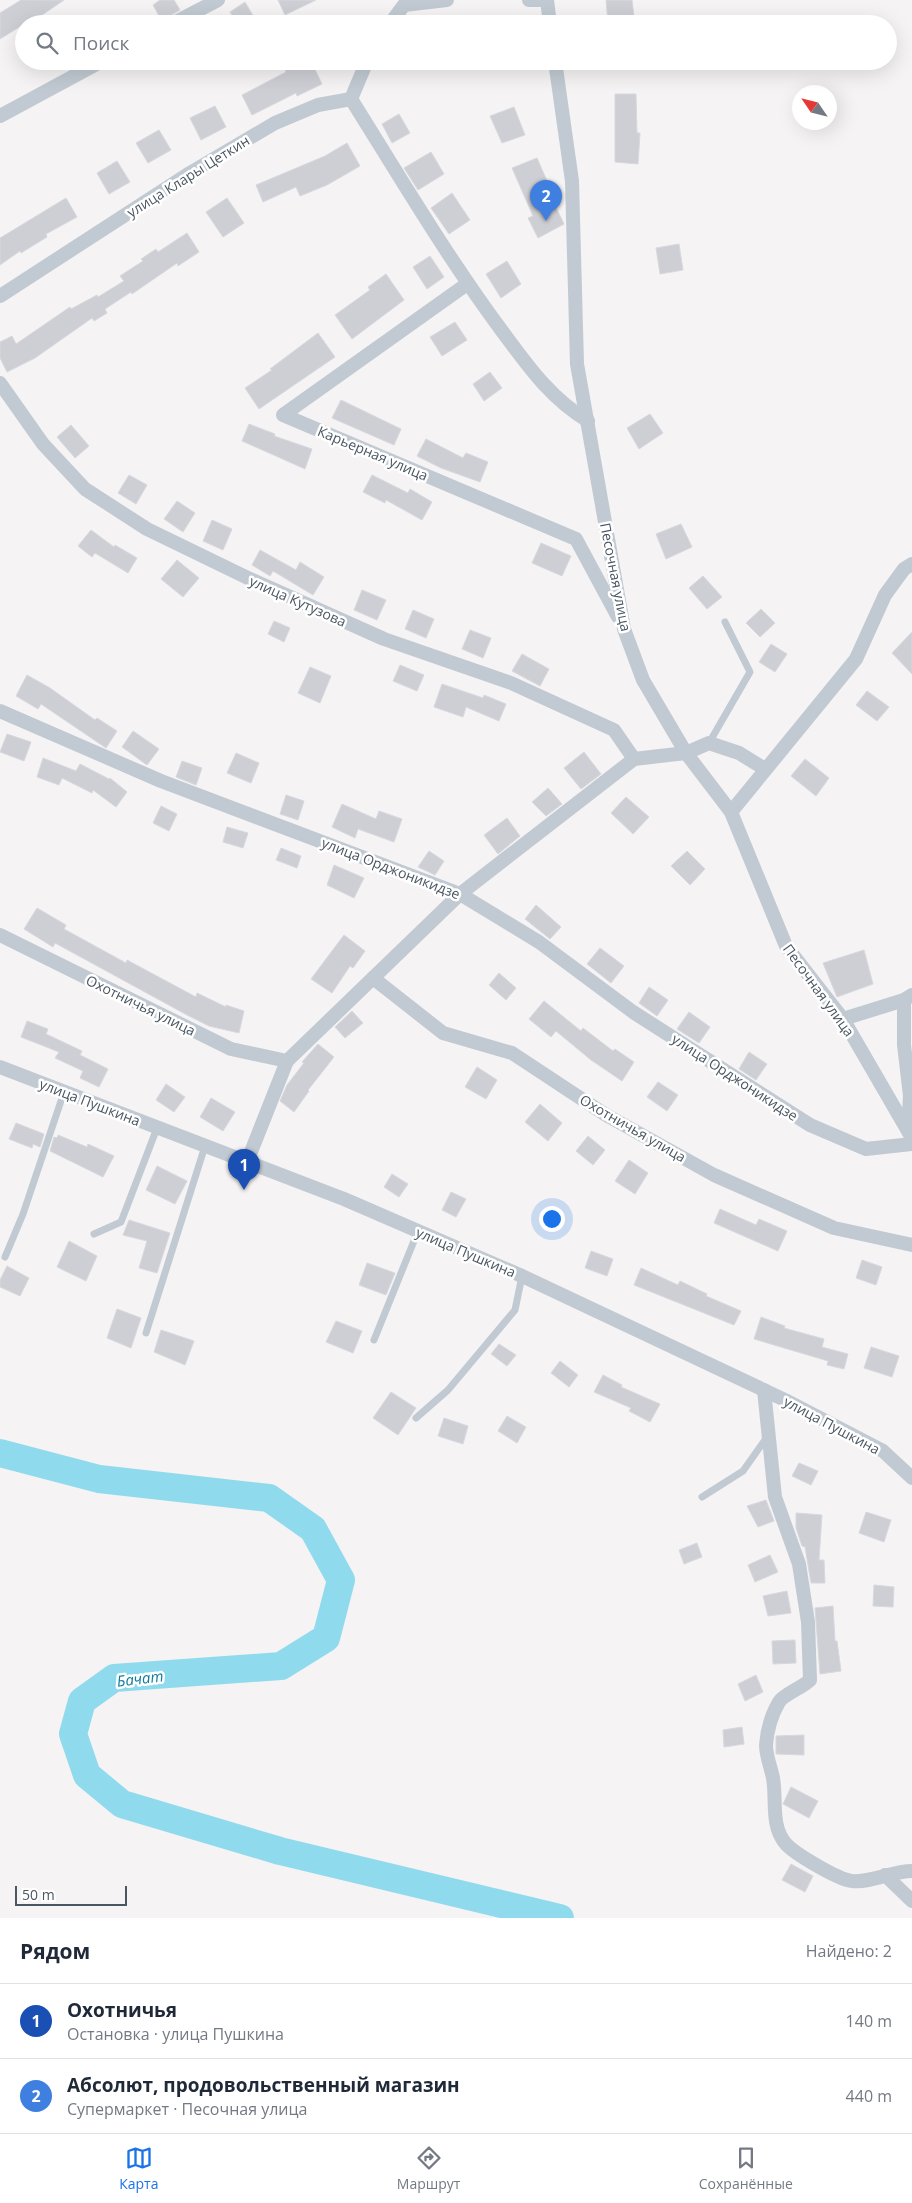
<!DOCTYPE html>
<html lang="ru">
<head>
<meta charset="utf-8">
<style>
	:root { --surface:#fff; --page:#f2f2f3; --text:#1f2937; --muted:#747a83; --line:#e0e1e3; --accent:#1a73e8 }
	body { margin:0; font-family:"Open Sans",sans-serif; background:var(--page); color:var(--text) }
	.compass { position:absolute; left:792px; top:85px; width:45px; height:45px; border-radius:50%; background:var(--surface); box-shadow:0 5px 20px #0002; rotate:305deg }
	.scale { position:absolute; left:15px; bottom:12px; width:112px; box-sizing:border-box; padding-left:5px; border:2px solid #4a5661; border-top:0; font-size:14px; line-height:18px; white-space:nowrap; color:#4a5661; -webkit-text-stroke:4px #fff; paint-order:stroke }
	.you { position:absolute; left:551px; top:1218px; width:18px; height:18px; margin:-12px; border:4px solid #fff; border-radius:50%; background:#1a73e8; box-shadow:0 0 0 8px #1a73e833 }
	.badge { display:grid; place-items:center; width:32px; height:32px; border-radius:50%; background:var(--accent); color:#fff; font-size:16px; font-weight:700 }
	.pin { position:absolute; translate:-50% -41px; filter:drop-shadow(0 1px 2px #0008) }
	.pin::after { content:''; position:absolute; top:26px; width:18px; height:15px; background:inherit; clip-path:polygon(0 0,100% 0,50% 100%) }
	.list { margin:0; padding:0; list-style:none }
	h2 { display:flex; justify-content:space-between; align-items:center; height:65px; margin:0; padding:0 20px; font-size:21px }
	h2 small { font-size:16px; font-weight:400; color:var(--muted) }
	.list li { display:grid; grid-template-columns:32px 1fr auto; gap:15px; align-items:center; box-sizing:border-box; height:75px; padding:0 20px; border-top:1px solid var(--line) }
	.list b { display:block; font-size:19px; white-space:nowrap }
	.list p { margin:0; font-size:16px; white-space:nowrap; color:var(--muted) }
	.list em { font-size:16px; font-style:normal; color:var(--muted) }
	.icon { flex:none; width:28px; height:28px; fill:none; stroke:currentColor; stroke-width:2; stroke-linecap:round; stroke-linejoin:round }
	.map { position:relative; flex:none; width:912px; height:1918px; overflow:hidden }
	.search { position:absolute; background:var(--surface); box-shadow:0 5px 20px #0002; left:15px; right:15px; top:15px; height:55px; display:flex; align-items:center; gap:12px; box-sizing:border-box; padding:0 18px; border-radius:28px; color:var(--muted); font-size:19px }
	.sheet { height:215px; background:var(--surface) }
	nav { display:flex; justify-content:space-around; align-items:center; box-sizing:border-box; height:70px; border-top:1px solid var(--line); background:var(--surface); font-size:14px; color:var(--muted) }
	nav a { display:grid; justify-items:center; gap:2px }
	nav .on { color:var(--accent) }
	.map>svg:first-child { display:block }
</style>
</head>
<body>
<div class="map">
<svg width="912" height="1918" viewBox="0 0 912 1918">
	<rect width="100%" height="100%" fill="#f5f3f3"/>
	<g fill="none" stroke-linecap="round" stroke-linejoin="round">
		<polyline stroke="#90daee" stroke-width="28" points="0,1453 99,1479 269,1498 313,1529 341,1580 326,1638 281,1666 114,1678 82,1701 73,1734 87,1775 122,1804 280,1851 560,1918"/>
	</g>
	<g fill="#cdcfd5" stroke="#d7d9de">
		<polygon points="21,0 64,0 29,24 24,24 22,28 21,26 0,39 0,13"/>
		<polygon points="160,0 174,0 180,10 168,17 163,23 153,5"/>
		<polygon points="278,0 316,0 285,15"/>
		<polygon points="606,0 632,0 635,24 608,24"/>
		<polygon points="245,2 258,24 237,24 230,12"/>
		<polygon points="299,61 311,61 322,84 297,96 296,93 252,115 242,95 286,72 284,68"/>
		<polygon points="615,94 636,94 637,133 640,133 638,164 615,162"/>
		<polygon points="215,106 226,127 201,140 190,118"/>
		<polygon points="514,107 525,135 502,143 490,116"/>
		<polygon points="399,114 410,133 392,143 382,124"/>
		<polygon points="159,130 171,150 148,163 136,143"/>
		<polygon points="347,143 360,166 327,185 300,196 296,187 263,202 256,185 325,156"/>
		<polygon points="431,152 444,174 418,190 404,168"/>
		<polygon points="537,158 551,190 548,191 564,224 538,238 528,218 533,216 512,168"/>
		<polygon points="117,161 130,182 109,194 97,173"/>
		<polygon points="452,193 470,220 449,234 431,208"/>
		<polygon points="66,198 77,217 46,234 47,237 21,253 20,251 0,265 0,238"/>
		<polygon points="227,198 244,223 223,237 206,212"/>
		<polygon points="187,233 199,252 178,266 177,263 132,294 131,292 105,309 107,313 94,321 92,318 35,358 7,372 0,358 0,342 12,336 16,344 70,307 71,309 97,295 98,297 124,281 120,276 143,261 141,259 156,249 158,252"/>
		<polygon points="679,244 683,270 660,274 656,248"/>
		<polygon points="430,256 444,277 427,289 413,267"/>
		<polygon points="507,261 521,284 501,298 486,274"/>
		<polygon points="386,274 404,300 352,339 335,315 370,290 368,287"/>
		<polygon points="455,322 467,340 442,356 430,337"/>
		<polygon points="318,333 335,357 259,409 245,388 272,370 270,369"/>
		<polygon points="490,372 502,388 484,401 473,384"/>
		<polygon points="341,400 401,429 394,445 332,418"/>
		<polygon points="650,414 663,433 639,449 627,428"/>
		<polygon points="249,424 275,434 274,436 312,449 305,469 242,441"/>
		<polygon points="71,425 89,446 75,458 57,437"/>
		<polygon points="426,439 463,458 466,453 488,462 480,482 441,468 417,456"/>
		<polygon points="129,475 147,485 136,504 118,493"/>
		<polygon points="372,475 408,493 410,489 432,502 422,520 386,500 385,503 363,492"/>
		<polygon points="177,501 195,513 183,532 164,519"/>
		<polygon points="212,520 232,529 223,550 203,541"/>
		<polygon points="681,524 692,547 666,559 656,534"/>
		<polygon points="91,530 114,547 115,545 137,558 128,573 95,553 92,557 78,546"/>
		<polygon points="541,543 571,556 562,576 532,563"/>
		<polygon points="260,550 296,570 300,562 324,577 313,595 273,571 270,576 252,565"/>
		<polygon points="177,560 199,578 183,597 161,579"/>
		<polygon points="703,576 722,597 707,609 689,588"/>
		<polygon points="362,590 386,600 377,620 354,610"/>
		<polygon points="761,609 775,623 760,637 746,623"/>
		<polygon points="413,610 434,619 426,638 405,629"/>
		<polygon points="274,621 290,628 284,642 268,634"/>
		<polygon points="470,630 491,638 483,658 462,649"/>
		<polygon points="912,632 912,674 892,653"/>
		<polygon points="771,644 787,654 775,672 759,662"/>
		<polygon points="522,654 549,669 540,686 512,671"/>
		<polygon points="400,665 424,675 417,691 393,681"/>
		<polygon points="310,667 331,676 320,703 298,693"/>
		<polygon points="27,675 50,688 95,720 97,718 117,731 106,748 41,704 38,709 16,696"/>
		<polygon points="442,684 483,698 484,695 506,704 499,721 466,707 463,717 434,707"/>
		<polygon points="867,691 889,707 877,721 856,705"/>
		<polygon points="133,731 159,749 147,765 122,747"/>
		<polygon points="7,734 31,742 24,761 0,752"/>
		<polygon points="584,752 601,774 581,789 564,768"/>
		<polygon points="236,753 259,763 251,783 227,773"/>
		<polygon points="43,758 76,771 80,764 109,779 110,778 127,792 116,807 93,790 92,793 62,778 59,785 37,777"/>
		<polygon points="805,759 829,778 816,796 791,776"/>
		<polygon points="182,761 202,768 196,785 176,777"/>
		<polygon points="548,788 562,804 546,816 532,802"/>
		<polygon points="286,795 304,801 298,820 280,814"/>
		<polygon points="626,797 649,817 633,834 611,813"/>
		<polygon points="342,804 376,819 379,811 402,819 394,842 358,829 355,838 332,827"/>
		<polygon points="161,806 177,814 169,831 153,823"/>
		<polygon points="507,818 520,836 498,854 484,835"/>
		<polygon points="227,827 248,833 243,848 223,842"/>
		<polygon points="281,848 301,856 297,868 276,860"/>
		<polygon points="429,851 444,861 435,875 418,867"/>
		<polygon points="687,851 705,869 690,885 671,866"/>
		<polygon points="334,865 364,878 354,898 327,885"/>
		<polygon points="536,905 561,927 550,939 525,919"/>
		<polygon points="37,908 66,925 64,929 126,963 127,960 196,997 197,993 226,1007 226,1005 244,1011 239,1033 209,1026 187,1015 55,943 53,947 24,929"/>
		<polygon points="344,935 365,951 353,968 350,966 332,993 311,979"/>
		<polygon points="600,948 624,966 611,983 587,964"/>
		<polygon points="864,950 873,984 837,997 823,963"/>
		<polygon points="499,973 516,988 506,1000 489,985"/>
		<polygon points="649,987 668,1000 657,1016 639,1003"/>
		<polygon points="544,1001 581,1031 583,1028 613,1051 615,1049 634,1062 622,1081 591,1060 556,1031 551,1037 529,1019"/>
		<polygon points="352,1011 363,1023 345,1038 335,1027"/>
		<polygon points="689,1012 710,1027 699,1043 677,1029"/>
		<polygon points="27,1021 48,1029 46,1034 82,1051 80,1055 108,1069 99,1087 80,1078 83,1071 55,1058 59,1052 21,1037"/>
		<polygon points="318,1044 334,1057 308,1090 309,1091 294,1112 280,1101 287,1085 304,1063 302,1062"/>
		<polygon points="749,1052 767,1064 756,1080 739,1069"/>
		<polygon points="477,1067 497,1080 486,1099 465,1087"/>
		<polygon points="658,1082 678,1095 667,1111 647,1097"/>
		<polygon points="166,1084 185,1097 174,1112 156,1100"/>
		<polygon points="211,1098 235,1112 223,1131 200,1117"/>
		<polygon points="540,1104 562,1123 548,1141 525,1122"/>
		<polygon points="16,1123 44,1134 40,1147 33,1144 32,1148 9,1139"/>
		<polygon points="58,1135 87,1147 88,1144 114,1156 103,1177 50,1151 54,1137 57,1138"/>
		<polygon points="588,1136 605,1150 593,1165 576,1151"/>
		<polygon points="629,1160 648,1173 635,1194 615,1181"/>
		<polygon points="157,1166 187,1181 175,1204 146,1190"/>
		<polygon points="392,1174 408,1184 399,1197 384,1187"/>
		<polygon points="451,1192 466,1199 456,1217 442,1210"/>
		<polygon points="720,1209 756,1225 759,1219 787,1231 778,1251 714,1223"/>
		<polygon points="129,1220 170,1233 157,1273 139,1268 147,1241 123,1235"/>
		<polygon points="69,1241 97,1256 86,1281 57,1267"/>
		<polygon points="591,1251 613,1259 607,1276 585,1268"/>
		<polygon points="862,1260 882,1267 876,1285 856,1278"/>
		<polygon points="367,1263 395,1273 386,1295 359,1285"/>
		<polygon points="7,1266 29,1278 20,1296 0,1287 0,1280"/>
		<polygon points="641,1268 678,1285 680,1281 707,1294 706,1296 741,1311 734,1325 634,1285"/>
		<polygon points="117,1309 141,1318 131,1348 107,1338"/>
		<polygon points="761,1317 785,1326 784,1328 824,1339 822,1347 848,1354 844,1369 827,1365 828,1361 754,1339"/>
		<polygon points="336,1321 362,1331 353,1353 326,1342"/>
		<polygon points="161,1330 194,1341 185,1365 154,1352"/>
		<polygon points="499,1344 516,1355 507,1366 491,1354"/>
		<polygon points="871,1347 899,1356 892,1377 864,1368"/>
		<polygon points="560,1361 578,1375 569,1387 551,1373"/>
		<polygon points="603,1375 622,1385 621,1387 660,1404 650,1422 629,1411 631,1408 594,1392"/>
		<polygon points="391,1392 416,1408 398,1435 373,1418"/>
		<polygon points="507,1416 526,1427 517,1443 498,1431"/>
		<polygon points="444,1418 468,1426 463,1444 438,1436"/>
		<polygon points="799,1463 818,1471 811,1485 792,1476"/>
		<polygon points="766,1500 774,1521 758,1527 747,1506"/>
		<polygon points="866,1512 891,1520 884,1542 859,1533"/>
		<polygon points="796,1513 822,1515 819,1560 824,1560 825,1583 811,1583 805,1547 802,1546 796,1528"/>
		<polygon points="697,1543 702,1557 684,1564 679,1550"/>
		<polygon points="770,1555 778,1572 755,1582 748,1565"/>
		<polygon points="874,1585 894,1587 893,1607 873,1606"/>
		<polygon points="787,1591 791,1613 768,1616 763,1596"/>
		<polygon points="833,1606 835,1641 837,1641 841,1671 820,1674 815,1608"/>
		<polygon points="795,1640 796,1663 773,1664 772,1641"/>
		<polygon points="756,1675 763,1692 745,1701 738,1684"/>
		<polygon points="742,1727 744,1744 724,1747 723,1730"/>
		<polygon points="804,1735 804,1755 776,1754 776,1736"/>
		<polygon points="791,1787 818,1801 809,1818 783,1804"/>
		<polygon points="791,1864 813,1876 805,1892 782,1880"/>
	</g>
	<g fill="none" stroke-linecap="round" stroke-linejoin="round">
		<g stroke="#c1cad2" stroke-width="7">
			<polyline points="709,743 750,672 725,622"/>
			<polyline points="94,1234 121,1222 157,1128"/>
			<polyline points="5,1257 23,1214 64,1092"/>
			<polyline points="146,1333 205,1146"/>
			<polyline points="374,1340 418,1231"/>
			<polyline points="416,1418 448,1390 515,1310 522,1276"/>
			<polyline points="702,1497 743,1471 767,1437"/>
		</g>
		<g stroke="#c1cad2" stroke-width="14">
			<polyline points="529,0 547,0"/>
			<polyline points="547,0 550,24"/>
			<polyline points="172,24 218,0"/>
			<polyline points="390,24 404,5 447,0"/>
			<polyline points="555,61 572,181 577,364 624,629 643,680 686,753 731,812 786,946 843,1019 912,1138"/>
			<path d="M351,99c49,78 96,158 151,232 26,35 48,67 86,90"/>
			<polyline points="0,116 102,61"/>
			<polyline points="467,284 283,415 576,539 618,617"/>
			<polyline points="0,296 190,173 275,123 318,105 351,99 367,61"/>
			<polyline points="0,383 43,444 85,489 147,529 250,579 384,639 511,683 614,730 634,759"/>
			<polyline points="0,711 161,781 460,894 539,942 633,1012 810,1125 866,1149 912,1144"/>
			<polyline points="731,812 856,659 885,595 904,569 912,564"/>
			<polyline points="0,935 231,1049 287,1061"/>
			<polyline points="373,978 443,1033 512,1053 606,1115 714,1175 834,1228 912,1245"/>
			<polyline points="843,1019 904,1000"/>
			<polyline points="0,1067 344,1199 522,1276 785,1400 883,1451 912,1478"/>
			<polyline points="908,1131 910,1096 904,1045 904,1000 912,995"/>
			<polyline points="247,1162 287,1061 460,894 634,759 686,753 709,743 739,753 765,769"/>
			<path d="M764,1390l11,107 24,67 9,58 2,58c-8,8 -26,14 -31,22 -7,12 -12,29 -13,43 0,11 5,23 7,33 4,22 -3,48 13,66 9,10 53,36 66,37 20,2 40,-10 60,-10"/>
			<polyline points="885,1875 912,1901"/>
		</g>
	</g>
	<g text-anchor="middle" dominant-baseline="central" stroke-width="5" stroke-linejoin="round" paint-order="stroke">
		<g font-size="14" fill="#4a5661" stroke="#fff">
			<text transform="translate(188 176) rotate(-32)">улица Клары Цеткин</text>
			<text transform="translate(373 453) rotate(23)">Карьерная улица</text>
			<text transform="translate(616 577) rotate(79)">Песочная улица</text>
			<text transform="translate(298 601) rotate(24)">улица Кутузова</text>
			<text transform="translate(391 868) rotate(21)">улица Орджоникидзе</text>
			<text transform="translate(819 990) rotate(54)">Песочная улица</text>
			<text transform="translate(141 1005) rotate(26)">Охотничья улица</text>
			<text transform="translate(735 1077) rotate(33)">улица Орджоникидзе</text>
			<text transform="translate(90 1102) rotate(21)">улица Пушкина</text>
			<text transform="translate(633 1128) rotate(30)">Охотничья улица</text>
			<text transform="translate(466 1252) rotate(23)">улица Пушкина</text>
			<text transform="translate(832 1425) rotate(28)">улица Пушкина</text>
		</g>
		<g font-size="15" font-style="italic" fill="#0c7c9b" stroke="#fff">
			<text transform="translate(140 1678) rotate(-7)">Бачат</text>
		</g>
	</g>
</svg>
<svg class="compass" viewBox="-18 -18 36 36"><path d="M0-13l5 13h-10z" fill="#e53935"/><path d="M0 13l5-13h-10z" fill="#747a83"/></svg>
<div class="scale">50 m</div>
<div class="you"></div>
<div class="pin badge" style="left:244px;top:1190px;background:#1a4fb4">1</div>
<div class="pin badge" style="left:546px;top:221px;background:#3f7fe0">2</div>
<div class="search"><svg class="icon" aria-label="search" viewBox="0 0 24 24"><circle cx="10" cy="10" r="6"/><path d="M15 15l6 6"/></svg>Поиск</div>
</div>
<section class="sheet">
<h2>Рядом<small>Найдено: 2</small></h2>
<ul class="list">
<li><span class="badge" style="background:#1a4fb4">1</span><div><b>Охотничья</b><p>Остановка · улица Пушкина</p></div><em>140 m</em></li>
<li><span class="badge" style="background:#3f7fe0">2</span><div><b>Абсолют, продовольственный магазин</b><p>Супермаркет · Песочная улица</p></div><em>440 m</em></li>
</ul>
</section>
<nav>
<a class="on"><svg class="icon" aria-label="map" viewBox="0 0 24 24"><path d="M3 6l6-2 6 2 6-2v14l-6 2-6-2-6 2zM9 4v14M15 6v14"/></svg>Карта</a>
<a><svg class="icon" aria-label="directions" viewBox="0 0 24 24"><path d="M12 3l9 9-9 9-9-9zM9 14v-3h6M13 9l2 2-2 2"/></svg>Маршрут</a>
<a><svg class="icon" aria-label="saved" viewBox="0 0 24 24"><path d="M7 4h10v16l-5-4-5 4z"/></svg>Сохранённые</a>
</nav>
</body>
</html>
